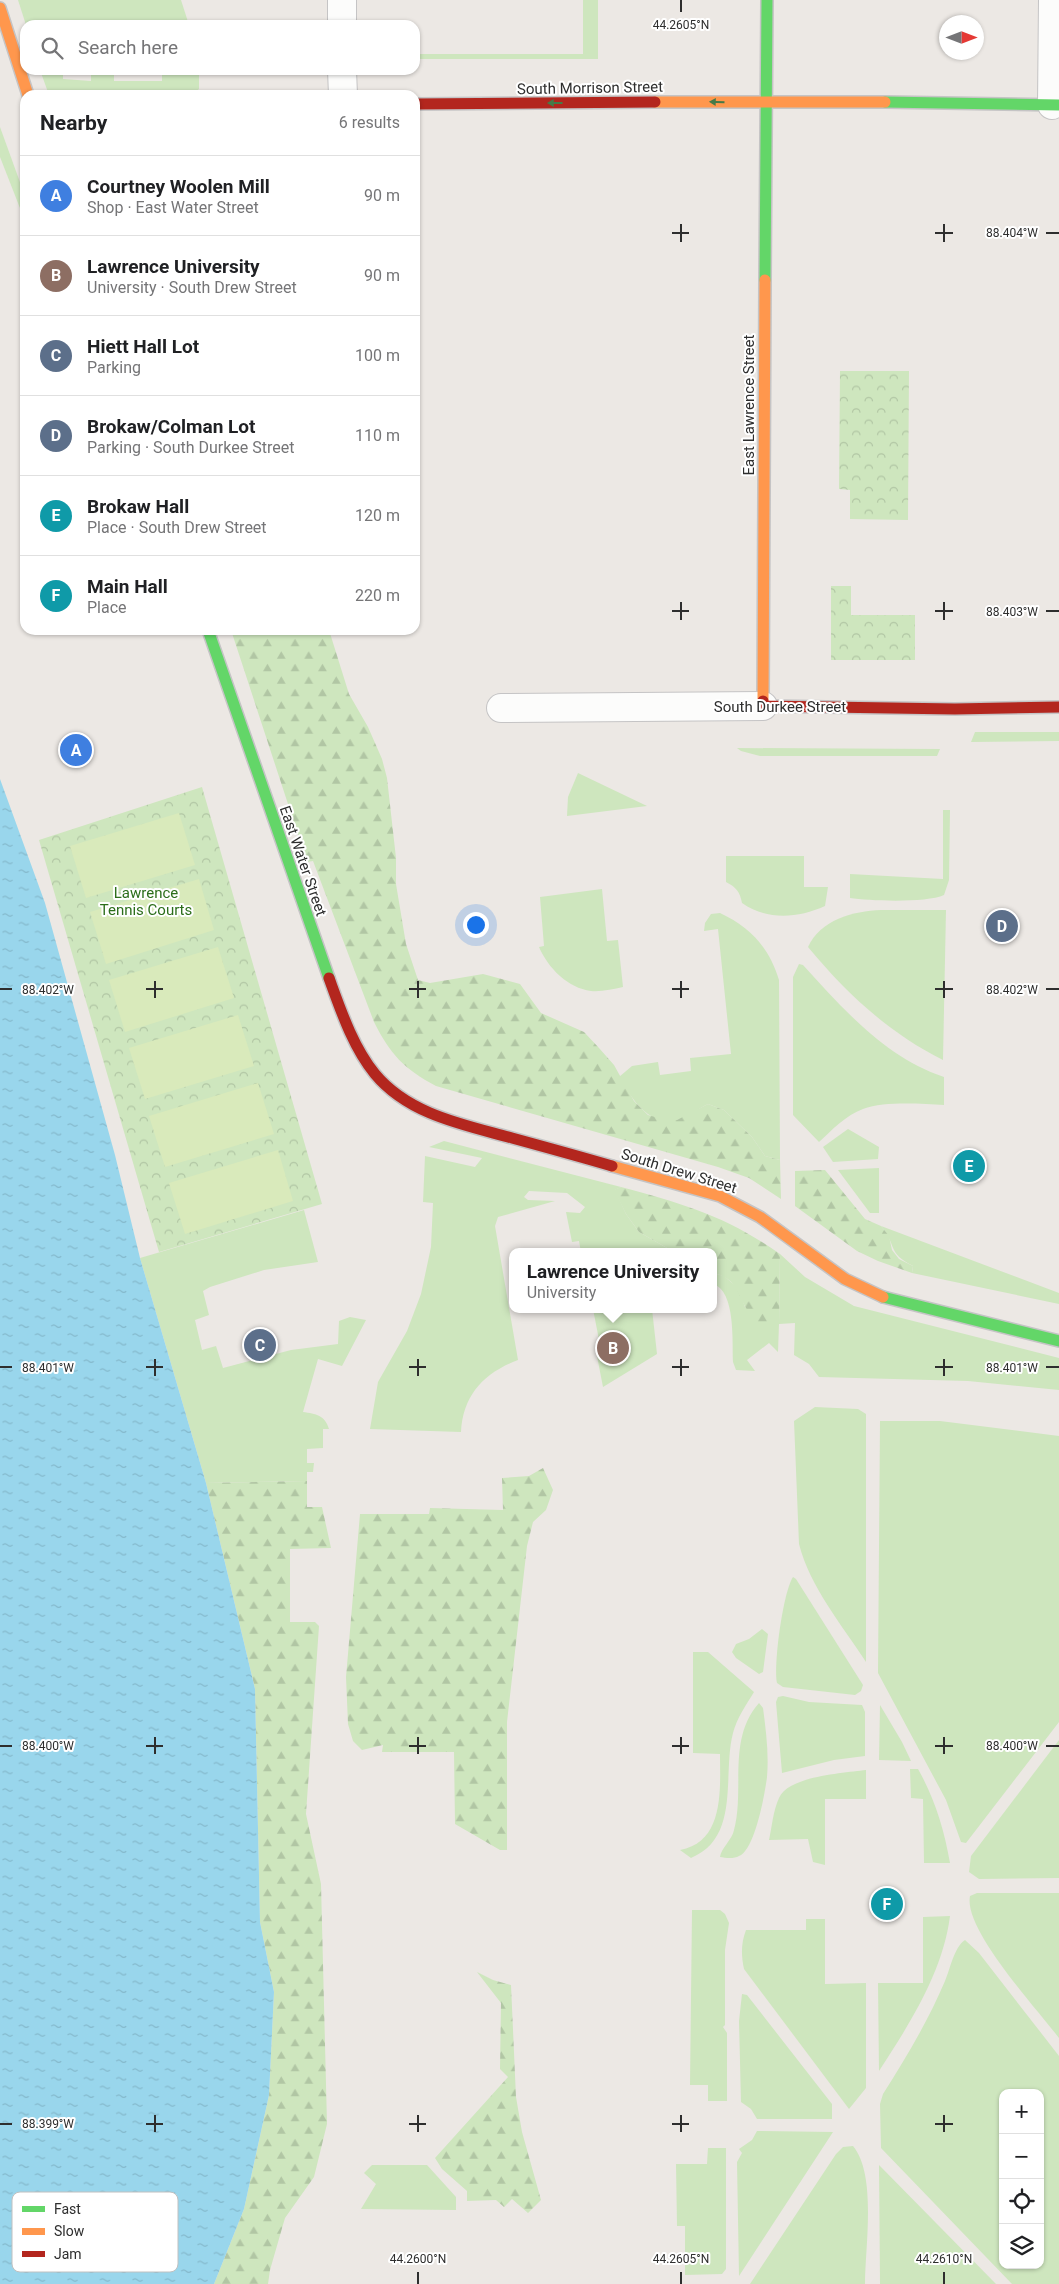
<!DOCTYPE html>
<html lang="en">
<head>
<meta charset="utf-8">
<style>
	:root { --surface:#fff; --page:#f2f2f2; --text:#202124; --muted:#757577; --line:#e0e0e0; --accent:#7c3aed }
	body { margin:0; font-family:Roboto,sans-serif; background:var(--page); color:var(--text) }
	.controls { position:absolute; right:15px; bottom:15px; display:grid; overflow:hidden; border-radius:10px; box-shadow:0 1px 4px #0004 }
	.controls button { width:45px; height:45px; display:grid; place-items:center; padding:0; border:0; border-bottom:1px solid var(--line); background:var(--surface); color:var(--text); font:25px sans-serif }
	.compass { position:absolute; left:939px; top:15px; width:45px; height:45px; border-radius:50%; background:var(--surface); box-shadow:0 1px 4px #0004; rotate:90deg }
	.you { position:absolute; left:475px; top:924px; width:18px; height:18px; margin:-12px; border:4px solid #fff; border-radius:50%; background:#1a73e8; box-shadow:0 0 0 8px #1a73e833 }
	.badge { display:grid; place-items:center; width:32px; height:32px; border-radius:50%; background:var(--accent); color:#fff; font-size:16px; font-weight:700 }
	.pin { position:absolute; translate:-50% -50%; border:2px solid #fff; box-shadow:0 1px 5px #0006 }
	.popup { position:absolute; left:509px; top:1248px; width:208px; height:65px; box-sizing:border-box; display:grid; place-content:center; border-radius:10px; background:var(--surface); filter:drop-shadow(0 1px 4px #0005); font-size:16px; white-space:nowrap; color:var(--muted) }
	.popup b { font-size:19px; color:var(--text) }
	.popup::after { content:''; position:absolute; left:50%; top:100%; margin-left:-10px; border:10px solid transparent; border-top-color:var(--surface) }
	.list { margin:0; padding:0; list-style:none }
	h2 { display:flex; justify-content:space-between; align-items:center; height:65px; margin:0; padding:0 20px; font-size:21px }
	h2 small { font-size:16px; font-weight:400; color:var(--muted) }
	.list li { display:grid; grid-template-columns:32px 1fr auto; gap:15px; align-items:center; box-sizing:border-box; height:80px; padding:0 20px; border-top:1px solid var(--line) }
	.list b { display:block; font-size:19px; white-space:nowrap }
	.list p { margin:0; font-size:16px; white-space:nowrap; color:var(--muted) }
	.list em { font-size:16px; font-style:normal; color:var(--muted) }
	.icon { flex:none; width:28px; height:28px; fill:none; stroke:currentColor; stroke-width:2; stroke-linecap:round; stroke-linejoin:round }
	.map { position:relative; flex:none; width:1059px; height:2284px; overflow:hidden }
	.search { position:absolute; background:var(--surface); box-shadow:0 1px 4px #0004; left:20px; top:20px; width:400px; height:55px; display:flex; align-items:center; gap:12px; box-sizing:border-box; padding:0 18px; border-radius:15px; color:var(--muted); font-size:19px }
	.panel { position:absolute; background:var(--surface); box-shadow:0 1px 4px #0004; left:20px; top:90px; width:400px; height:545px; border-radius:15px }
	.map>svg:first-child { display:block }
</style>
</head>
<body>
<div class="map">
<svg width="1059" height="2284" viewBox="0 0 1059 2284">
	<defs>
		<pattern id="forest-firs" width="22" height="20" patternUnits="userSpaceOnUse" patternTransform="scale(1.25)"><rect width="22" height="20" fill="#cee6be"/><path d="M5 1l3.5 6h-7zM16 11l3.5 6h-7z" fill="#b1c6a4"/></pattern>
		<pattern id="park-crowns" width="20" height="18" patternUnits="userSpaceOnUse" patternTransform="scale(1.25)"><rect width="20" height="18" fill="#cee6be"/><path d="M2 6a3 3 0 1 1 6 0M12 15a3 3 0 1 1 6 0" fill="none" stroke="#b1c6a4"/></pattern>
		<pattern id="water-ripples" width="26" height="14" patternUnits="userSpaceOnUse" patternTransform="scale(1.25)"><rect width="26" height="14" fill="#99d6ec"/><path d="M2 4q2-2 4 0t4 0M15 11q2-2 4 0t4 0" fill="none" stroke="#84b8cb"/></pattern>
	</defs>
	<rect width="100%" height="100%" fill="#ece8e4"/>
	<g fill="#cee6be" fill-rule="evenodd">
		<polygon points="18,0 181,0 189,25 26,25"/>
		<polygon points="583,0 598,0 598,59 415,59 415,54 583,54"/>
		<polygon points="40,70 63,70 63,79 91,81 91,71 114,72 114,81 162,81 162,74 199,74 199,89 191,95 49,95"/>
		<polygon points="0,127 25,196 25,221 0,157"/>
		<polygon points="975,732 1059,732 1059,741 971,742"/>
		<polygon points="737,748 940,749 937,756 760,756 741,751"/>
		<polygon points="578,773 647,806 567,816 568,797"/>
		<path d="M943,810h7l-1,70 -5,15c-17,8 -74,6 -94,3v-24l93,5z"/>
		<path d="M726,856h78v31h24l-3,19c-27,12 -57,15 -83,-3 -2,-11 -6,-16 -16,-21z"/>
		<path d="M602,889l5,52 11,-1 5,47c-10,2 -22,5 -32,4 -23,-3 -43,-23 -52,-44l5,-1 -4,-49z"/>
		<path d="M881,910h65l-3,150c-54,-27 -96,-66 -135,-113 12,-27 45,-36 73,-37z"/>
		<path d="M720,913c30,14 49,34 59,67l1,180 -15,-4 -13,-19 -28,-27 -16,-6c-10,5 -21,14 -31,16 -29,7 -46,-23 -58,-43l13,-11 26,-4 2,13 31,-4 -1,-13 41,-4 -13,-125 -14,2 1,-8 6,-9z"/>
		<path d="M799,964l4,1c41,45 82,92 141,112v28c-23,-1 -59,-4 -81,4 -17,6 -31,21 -44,33l-26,-27v-138z"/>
		<polygon points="848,1129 879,1147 878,1159 833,1162 823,1147"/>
		<path d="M444,1141l177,46 -6,3 11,24 13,18 35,20h-93l-2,-11 -7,1 -6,-30 14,1 5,-6 -18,-14 -38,-2 -5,6 4,3 27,1 -57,16 -3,9 23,134c-34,13 -55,35 -57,72l-91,-3 8,-47 29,-51 14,-37 10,-47 2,-44 -10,-1 2,-46 50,11 7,-9 -53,-11z"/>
		<polygon points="879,1168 879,1213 870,1213 838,1170"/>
		<path d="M304,1210l14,52 -54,8 -54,17 -7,4 6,24 -14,5 7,30 14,-4 7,22 68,-18 47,-6 1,-23 11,-4 16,3 -24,46 -24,-7 -15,53c13,2 22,3 26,17h-6v19l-16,1v14h7l-1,9h-6v9l-101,2 -66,-225z"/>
		<path d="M881,1226l178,67v11l-147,-31 1,-7c-26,-13 -16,-21 -32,-40z"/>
		<path d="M780,1254l25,23 49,29 205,52v32l-91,-9 -149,-4 -10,-13 -15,-9 1,-32 -16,1 -1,28 -9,-9 -22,17 8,11 -19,-1 -3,-8c-1,-20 3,-71 -20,-78v-11l11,3 14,12 7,19 34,17z"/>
		<polygon points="593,1309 652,1309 657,1354 603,1387 596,1351 601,1350"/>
		<path d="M815,1407l43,2 8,5v248c-24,-37 -56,-75 -67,-118l-5,-123z"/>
		<polygon points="880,1421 940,1421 1059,1436 1059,1722 966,1843 961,1842 946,1800 878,1673"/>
		<path d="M793,1577l3,2 67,106 -2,6 -6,4 -72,-8 -6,-4c-4,-17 6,-91 16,-106z"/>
		<polygon points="762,1629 768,1634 763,1672 759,1674 736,1658 732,1652 736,1644 749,1639"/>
		<path d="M693,1652h15l46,40c-8,13 -17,26 -21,41 -11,42 8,104 -42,125l-11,-8c45,-8 40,-62 40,-96l-27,-1z"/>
		<polygon points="783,1696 809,1702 862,1705 865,1712 865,1756 834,1760 782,1773 776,1702 778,1697"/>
		<path d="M759,1703l4,5c3,23 6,46 4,69 -2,16 -12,73 -28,79 -5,3 -13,2 -19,1 1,-9 12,-17 14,-27 11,-41 -7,-91 25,-127z"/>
		<polygon points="880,1705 902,1742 911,1761 879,1760"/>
		<polygon points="1059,1740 1059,1878 979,1879 969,1872 971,1856"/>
		<path d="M910,1769h8c17,30 26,60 32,94h-26l-1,-64 -12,-1z"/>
		<path d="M866,1770v29h-41v66l-12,-3 -5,-23 -39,1c3,-13 4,-29 10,-42 9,-22 65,-25 87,-28z"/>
		<path d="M977,1893h82v145c-21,-28 -96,-109 -89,-142z"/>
		<polygon points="692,1910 720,1910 725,1914 729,1923 725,1950 725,2025 723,2027 727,2033 727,2101 708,2101 708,2085 690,2085"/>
		<path d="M950,1916c-7,56 -41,109 -71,155l-1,-88h45v-66z"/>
		<path d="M806,1919h19v65l41,-1v105l-17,21 -105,-140c-3,-14 -3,-26 2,-39h60z"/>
		<path d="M965,1940l14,13 80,103v228h-47l-131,-136 -1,-44 3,-10c23,-36 45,-73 62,-113 5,-11 9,-34 20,-41zM1003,2093h37v172h-37z"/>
		<polygon points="742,1994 747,1995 832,2104 832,2119 757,2119 751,2109 741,2102 739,2021"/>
		<polygon points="757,2131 833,2132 739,2276 737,2162 742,2153 739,2149 752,2140"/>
		<path d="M853,2146c24,29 12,101 12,138h-115l86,-130 7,-7z"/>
		<polygon points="708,2148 726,2148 726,2269 722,2274 685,2275 685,2226 677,2226 676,2164 707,2164"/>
		<polygon points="372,2165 427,2165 456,2197 456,2210 361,2209 376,2184 364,2173"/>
		<polygon points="879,2165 996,2284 880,2284"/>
	</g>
	<g fill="url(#forest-firs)">
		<path d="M231,630h98l20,64 19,33 14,32 5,19 9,80v26l10,60 12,36 12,3 53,-9 37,10 21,29 43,19 15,16 15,17 20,36 14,14 17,5h12l31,-16 16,6 28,27 13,19 15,4 1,39 -32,-21 -31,-11 -282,-81c-32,-17 -46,-32 -62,-64l-61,-161 -6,1z"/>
		<polygon points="825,1170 865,1219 881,1226 889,1236 892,1250 899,1259 913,1266 912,1273 878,1261 857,1251 795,1206 795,1171"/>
		<path d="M621,1187c63,17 105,29 159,67l-1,70 -19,4c-4,-6 -9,-13 -14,-20 -10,-17 -10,-30 -33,-35v-21h-39l-35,-20 -13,-18 -12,-24z"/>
		<polygon points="543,1468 553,1490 546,1510 533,1522 527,1546 507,1722 507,1850 500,1850 455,1824 454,1752 382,1752 383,1745 362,1750 353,1741 348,1724 346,1677 360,1514 429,1514 430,1508 503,1510 502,1478 529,1476"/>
		<polygon points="307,1481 307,1507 322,1507 331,1548 290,1549 290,1622 315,1622 319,1626 306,1814 321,1884 327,2124 314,2177 285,2218 270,2270 268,2284 214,2284 244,2209 269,2095 274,1992 260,1922 255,1689 206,1483"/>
		<polygon points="477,1972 493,1980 511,1985 516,2097 522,2132 541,2200 528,2213 512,2199 504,2207 496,2200 467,2201 467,2191 442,2169 435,2158 508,2077 500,2069 501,2003"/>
	</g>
	<g fill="url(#park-crowns)">
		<polygon points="840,371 909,371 908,520 850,519 850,490 839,489"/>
		<polygon points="831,586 851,586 851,615 915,615 915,660 831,660"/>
		<polygon points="202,787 322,1204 159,1252 39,840"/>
	</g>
	<g fill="#d9eabb">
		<polygon points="179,813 195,865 86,898 70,846"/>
		<polygon points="199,879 214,930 106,964 90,912"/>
		<polygon points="218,947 234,998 125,1032 109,980"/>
		<polygon points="238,1015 254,1066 145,1099 129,1048"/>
		<polygon points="258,1083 274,1134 165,1167 149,1116"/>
		<polygon points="278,1150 293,1201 185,1234 169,1183"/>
	</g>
	<polygon fill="url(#water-ripples)" points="0,779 45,903 115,1155 140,1258 206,1483 255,1689 260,1922 274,1992 269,2095 244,2209 214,2284 0,2284"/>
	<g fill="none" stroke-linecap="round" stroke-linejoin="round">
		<defs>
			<g id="street">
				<polyline points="342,0 342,25"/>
				<polyline points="342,70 343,95"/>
				<polyline points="1052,105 1053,0"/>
				<polyline points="501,708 763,706"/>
			</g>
			<g id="fast">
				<polyline points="885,102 1059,105"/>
				<polyline points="765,280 767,0"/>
				<polyline points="208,630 329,978"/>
				<polyline points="883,1297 1059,1341"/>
			</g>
			<g id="slow">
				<polyline points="0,8 28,95"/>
				<polyline points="655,102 885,102"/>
				<polyline points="763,701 765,280"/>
				<polyline points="612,1166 720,1196 760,1217 845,1279 883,1297"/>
			</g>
			<g id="jam">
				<polyline points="415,104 655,102"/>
				<polyline points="763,701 763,706 955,709 1059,707"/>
				<path d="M329,978c12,33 24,69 46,96 34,41 90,51 137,64 33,9 66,18 100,28"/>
			</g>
		</defs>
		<use href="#street" stroke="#c5c4c5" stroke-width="30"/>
		<use href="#fast" stroke="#c5c4c5" stroke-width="14"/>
		<use href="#slow" stroke="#c5c4c5" stroke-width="14"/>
		<use href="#jam" stroke="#c5c4c5" stroke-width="14"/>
		<use href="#street" stroke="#fcfcfb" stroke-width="28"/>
		<use href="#fast" stroke="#63d668" stroke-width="11"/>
		<use href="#slow" stroke="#ff974d" stroke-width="11"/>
		<use href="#jam" stroke="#b3261e" stroke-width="11"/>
	</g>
	<defs><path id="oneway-solid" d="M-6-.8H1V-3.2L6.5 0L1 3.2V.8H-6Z" transform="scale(1.25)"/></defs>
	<g fill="#467a48">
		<use href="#oneway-solid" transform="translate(717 102) rotate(-178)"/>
		<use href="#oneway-solid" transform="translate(555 103) rotate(180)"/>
	</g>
	<path fill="none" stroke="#2e2e2e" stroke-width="2" d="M681,0v12M681,224v18M944,224v18M672,233h17M935,233h18M1046,233h13M681,602v18M944,602v18M672,611h17M935,611h18M1046,611h13M155,981v17M418,981v17M681,981v17M944,981v17M0,989h12M146,989h17M409,989h17M672,989h17M935,989h18M1046,989h13M155,1359v17M418,1359v17M681,1359v17M944,1359v17M0,1367h12M146,1367h17M409,1367h17M672,1367h17M935,1367h18M1046,1367h13M155,1737v17M418,1737v17M681,1737v17M944,1737v17M0,1746h12M146,1746h17M409,1746h17M672,1746h17M935,1746h18M1046,1746h13M155,2115v17M418,2115v17M681,2115v17M944,2115v17M0,2124h12M146,2124h17M409,2124h17M672,2124h17M935,2124h18M418,2272v12M681,2272v12M944,2272v12"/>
	<g text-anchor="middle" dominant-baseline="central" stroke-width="4" stroke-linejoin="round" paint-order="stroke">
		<g font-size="15" fill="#2e2e2e" stroke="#fff">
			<text transform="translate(590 88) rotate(-1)">South Morrison Street</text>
			<text transform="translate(749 405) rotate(-90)">East Lawrence Street</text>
			<text x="780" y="707">South Durkee Street</text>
			<text transform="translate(303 861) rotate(71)">East Water Street</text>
			<text transform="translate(679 1171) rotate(17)">South Drew Street</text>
		</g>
		<g font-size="15" fill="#2c6e1b" stroke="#fff">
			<text x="146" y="893">Lawrence<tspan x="146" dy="17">Tennis Courts</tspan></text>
		</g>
	</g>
	<rect x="12" y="2192" width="166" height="80" rx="8" fill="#fff" stroke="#c0c0c0" stroke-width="1"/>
	<rect x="22" y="2206" width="23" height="6" fill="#63d668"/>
	<rect x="22" y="2228" width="23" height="7" fill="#ff974d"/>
	<rect x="22" y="2251" width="23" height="6" fill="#b3261e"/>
	<g font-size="14" fill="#2e2e2e">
		<text x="54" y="2214">Fast</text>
		<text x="54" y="2236">Slow</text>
		<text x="54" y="2259">Jam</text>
	</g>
	<g font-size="12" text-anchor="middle" fill="#2e2e2e" stroke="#fff" stroke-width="4" stroke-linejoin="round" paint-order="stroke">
		<text x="681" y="29">44.2605°N</text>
		<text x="1012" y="237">88.404°W</text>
		<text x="1012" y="616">88.403°W</text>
		<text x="48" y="994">88.402°W</text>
		<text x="1012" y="994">88.402°W</text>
		<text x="48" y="1372">88.401°W</text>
		<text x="1012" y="1372">88.401°W</text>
		<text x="48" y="1750">88.400°W</text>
		<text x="1012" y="1750">88.400°W</text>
		<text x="48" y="2128">88.399°W</text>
		<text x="418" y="2263">44.2600°N</text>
		<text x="681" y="2263">44.2605°N</text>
		<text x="944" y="2263">44.2610°N</text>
	</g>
</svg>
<div class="controls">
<button>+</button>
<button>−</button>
<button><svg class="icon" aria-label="locate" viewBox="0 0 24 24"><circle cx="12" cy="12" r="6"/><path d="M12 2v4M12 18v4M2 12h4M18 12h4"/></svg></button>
<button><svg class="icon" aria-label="layers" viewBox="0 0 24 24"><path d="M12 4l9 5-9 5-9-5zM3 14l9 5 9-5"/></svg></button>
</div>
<svg class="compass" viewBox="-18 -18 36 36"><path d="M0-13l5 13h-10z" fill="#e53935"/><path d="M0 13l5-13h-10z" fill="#757577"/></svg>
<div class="you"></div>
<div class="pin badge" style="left:76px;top:750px;background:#3f7fe0">A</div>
<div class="pin badge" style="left:613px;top:1348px;background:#8d6e63">B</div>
<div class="popup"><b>Lawrence University</b>University</div>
<div class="pin badge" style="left:260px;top:1345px;background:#5c6f8a">C</div>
<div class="pin badge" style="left:1002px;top:926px;background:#5c6f8a">D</div>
<div class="pin badge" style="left:969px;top:1166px;background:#0f9aa8">E</div>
<div class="pin badge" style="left:887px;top:1904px;background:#0f9aa8">F</div>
<div class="search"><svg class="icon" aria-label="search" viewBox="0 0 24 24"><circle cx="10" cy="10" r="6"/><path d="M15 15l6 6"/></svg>Search here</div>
<section class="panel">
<h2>Nearby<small>6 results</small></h2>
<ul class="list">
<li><span class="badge" style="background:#3f7fe0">A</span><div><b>Courtney Woolen Mill</b><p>Shop · East Water Street</p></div><em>90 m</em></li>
<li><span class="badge" style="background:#8d6e63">B</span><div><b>Lawrence University</b><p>University · South Drew Street</p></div><em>90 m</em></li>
<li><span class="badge" style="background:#5c6f8a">C</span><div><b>Hiett Hall Lot</b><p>Parking</p></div><em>100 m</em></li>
<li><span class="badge" style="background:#5c6f8a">D</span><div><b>Brokaw/Colman Lot</b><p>Parking · South Durkee Street</p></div><em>110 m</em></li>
<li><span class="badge" style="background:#0f9aa8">E</span><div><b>Brokaw Hall</b><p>Place · South Drew Street</p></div><em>120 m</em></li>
<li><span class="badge" style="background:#0f9aa8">F</span><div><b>Main Hall</b><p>Place</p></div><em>220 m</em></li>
</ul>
</section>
</div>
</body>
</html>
